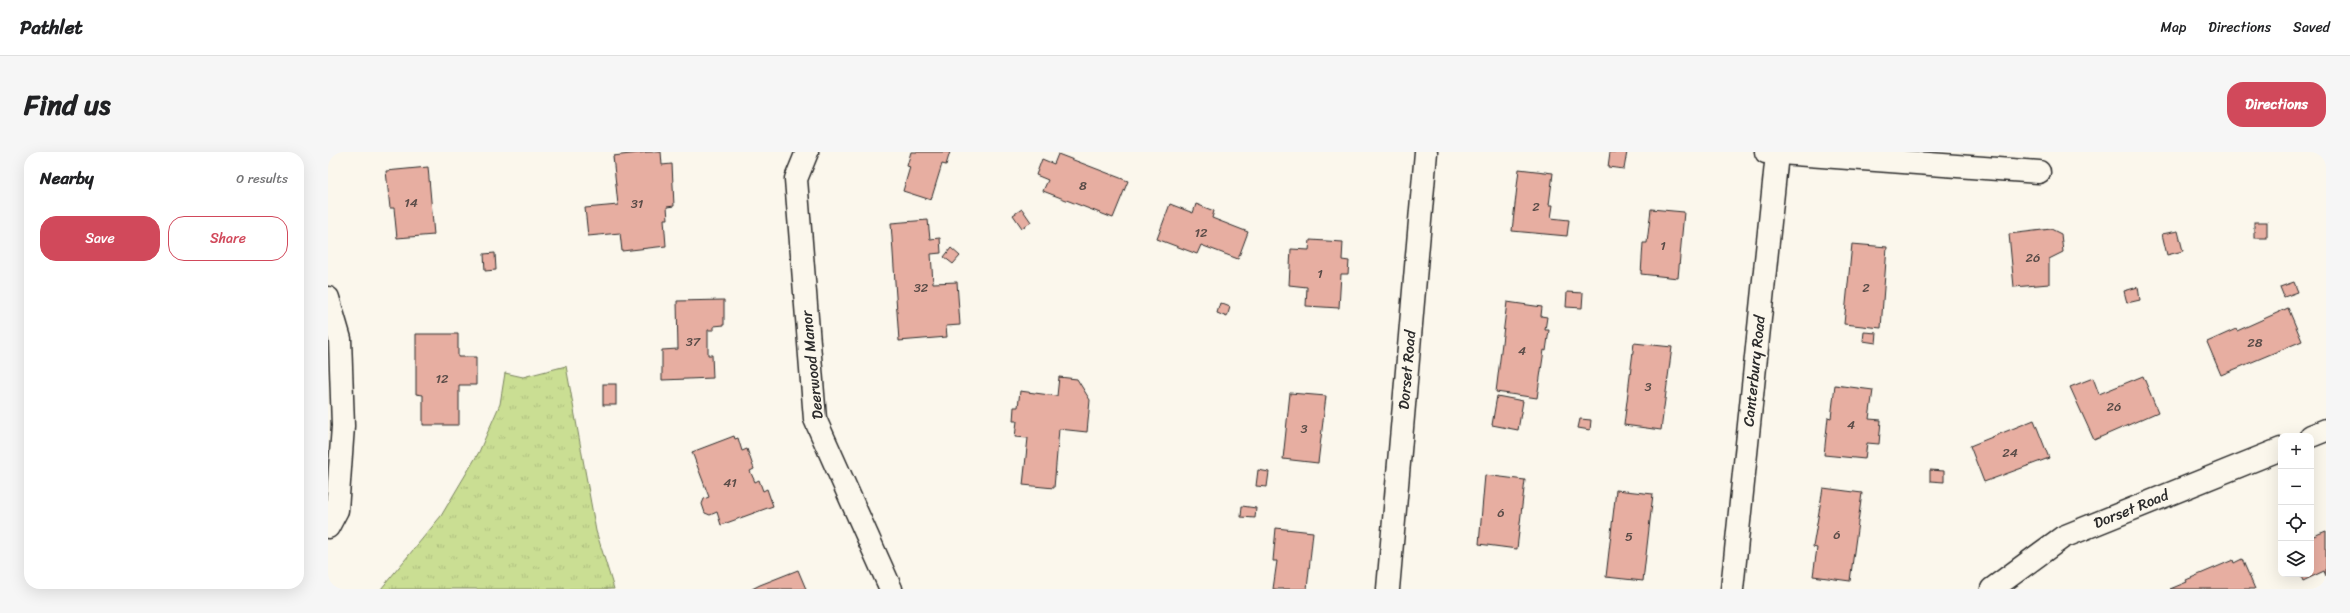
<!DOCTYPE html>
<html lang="en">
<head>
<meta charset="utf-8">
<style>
	:root { --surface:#fff; --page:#f6f6f6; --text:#202124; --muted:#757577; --line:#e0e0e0; --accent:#d1495b }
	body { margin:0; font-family:Sriracha,sans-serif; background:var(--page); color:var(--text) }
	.controls { position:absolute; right:12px; bottom:12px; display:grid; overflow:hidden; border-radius:8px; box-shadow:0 4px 16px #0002 }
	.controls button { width:36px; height:36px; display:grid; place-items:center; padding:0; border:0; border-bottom:1px solid var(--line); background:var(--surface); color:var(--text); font:20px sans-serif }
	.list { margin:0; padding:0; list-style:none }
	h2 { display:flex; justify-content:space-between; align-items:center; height:52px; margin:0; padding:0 16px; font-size:17px }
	h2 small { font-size:13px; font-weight:400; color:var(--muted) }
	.actions { display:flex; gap:8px; padding:12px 16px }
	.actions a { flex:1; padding:9px 0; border:1px solid var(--accent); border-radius:16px; text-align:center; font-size:14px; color:var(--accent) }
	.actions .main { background:var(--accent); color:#fff }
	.icon { flex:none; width:22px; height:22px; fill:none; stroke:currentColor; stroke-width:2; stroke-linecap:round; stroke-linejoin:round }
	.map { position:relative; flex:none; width:1998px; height:437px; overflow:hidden; border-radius:16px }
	header { display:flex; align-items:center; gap:24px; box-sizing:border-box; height:56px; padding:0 20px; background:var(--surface); border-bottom:1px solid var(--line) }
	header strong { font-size:19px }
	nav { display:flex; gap:22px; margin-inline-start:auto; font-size:14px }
	.intro { display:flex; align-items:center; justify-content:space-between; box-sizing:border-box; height:96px; padding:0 24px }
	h1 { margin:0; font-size:28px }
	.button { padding:10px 18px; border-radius:16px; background:var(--accent); color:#fff; font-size:14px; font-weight:700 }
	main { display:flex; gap:24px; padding:0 24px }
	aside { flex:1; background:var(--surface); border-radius:16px; box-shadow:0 4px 16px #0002 }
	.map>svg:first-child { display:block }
</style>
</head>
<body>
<header>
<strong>Pathlet</strong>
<nav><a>Map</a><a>Directions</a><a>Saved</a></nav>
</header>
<div class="intro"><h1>Find us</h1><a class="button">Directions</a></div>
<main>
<aside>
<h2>Nearby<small>0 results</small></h2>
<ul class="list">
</ul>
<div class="actions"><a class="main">Save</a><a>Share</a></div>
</aside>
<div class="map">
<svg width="1998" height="437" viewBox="0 0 1998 437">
	<defs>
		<pattern id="grass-tufts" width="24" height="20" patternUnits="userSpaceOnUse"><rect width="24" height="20" fill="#cade93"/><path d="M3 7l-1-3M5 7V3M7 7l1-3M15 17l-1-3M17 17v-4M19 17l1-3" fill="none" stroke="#aebf7f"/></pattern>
	</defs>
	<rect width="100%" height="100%" fill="#fbf7ec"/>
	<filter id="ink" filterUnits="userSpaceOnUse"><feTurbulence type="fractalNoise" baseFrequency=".025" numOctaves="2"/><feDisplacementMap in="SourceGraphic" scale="8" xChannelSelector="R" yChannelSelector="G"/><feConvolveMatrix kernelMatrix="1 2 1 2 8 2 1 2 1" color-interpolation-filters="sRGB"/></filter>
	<g filter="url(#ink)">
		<polygon fill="url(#grass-tufts)" stroke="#7a845f" points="238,214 268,379 286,437 53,437 113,364 151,300 172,252 177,221 195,225"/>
		<g fill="#e7aea1" stroke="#2b2b2b">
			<polygon points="320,0 333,0 334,13 344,12 346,54 339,55 340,67 336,67 338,94 294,99 292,81 260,84 257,56 290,53 285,4"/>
			<polygon points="583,0 622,0 618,13 614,12 603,48 575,39 582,15 579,14"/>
			<polygon points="1282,0 1299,0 1296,17 1280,15"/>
			<polygon points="730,2 800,29 785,66 715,39 720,28 708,23 714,7 726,12"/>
			<polygon points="100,15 106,83 69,86 66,56 62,56 58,19"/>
			<polygon points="1191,17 1225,21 1221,53 1225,53 1223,66 1241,68 1239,84 1184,79"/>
			<polygon points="842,52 865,61 868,52 886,59 884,66 920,80 910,107 873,93 869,102 829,87"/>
			<polygon points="694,57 703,70 694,76 685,63"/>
			<polygon points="1323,57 1356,60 1350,126 1313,122 1315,91 1319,91"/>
			<polygon points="600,68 602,87 612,86 613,101 603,102 605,131 629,130 632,173 618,174 619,185 571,189 563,71"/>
			<rect x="1926" y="70" width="13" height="16"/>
			<polygon points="1723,77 1733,82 1735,100 1721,107 1721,132 1686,135 1681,82"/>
			<polygon points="1850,79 1855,99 1839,103 1834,82"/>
			<polygon points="982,88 1015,90 1014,108 1021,109 1020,122 1013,122 1011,156 978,154 979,135 961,133 963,97 981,98"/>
			<polygon points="1524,92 1559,95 1553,176 1516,172"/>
			<polygon points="623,96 632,104 625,112 616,105"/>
			<polygon points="167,101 168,118 157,119 156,102"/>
			<polygon points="1966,130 1970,140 1956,145 1952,135"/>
			<polygon points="1810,135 1812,148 1799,151 1796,139"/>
			<polygon points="1239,140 1255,141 1254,156 1238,155"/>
			<polygon points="396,148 396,173 386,174 386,178 380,178 380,203 384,203 385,226 334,228 334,198 350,197 349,149"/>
			<polygon points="1179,150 1214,155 1213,164 1219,165 1217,178 1221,178 1218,199 1216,198 1209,246 1168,240"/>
			<polygon points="892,151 902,155 899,165 889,161"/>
			<polygon points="1960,156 1974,189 1893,223 1879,190 1908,177 1909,179"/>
			<polygon points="1536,180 1549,181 1548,191 1535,189"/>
			<polygon points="88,182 130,182 130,205 148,205 148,233 131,233 131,273 95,273 95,243 88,242"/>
			<polygon points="1306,191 1344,195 1333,278 1296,273"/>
			<polygon points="1815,224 1830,260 1766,288 1742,235 1765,226 1771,242"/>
			<polygon points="731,225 749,227 762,248 759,280 731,277 726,336 695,333 700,286 687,285 689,269 685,269 686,255 690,255 692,239 729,244"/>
			<rect x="275" y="232" width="13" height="21"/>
			<polygon points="1507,233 1545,238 1541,267 1553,268 1551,292 1539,291 1537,307 1496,303 1500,265 1503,266"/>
			<polygon points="962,241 998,244 990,311 955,307"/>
			<polygon points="1169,244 1195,249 1190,278 1164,273"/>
			<polygon points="1252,267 1263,268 1262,278 1250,276"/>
			<polygon points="1706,268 1721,306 1656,330 1642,294"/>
			<polygon points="406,284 407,287 410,286 414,299 419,297 426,317 422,319 427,330 431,328 435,339 439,337 445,354 393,373 389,360 382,363 377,361 374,352 376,347 381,345 364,300"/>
			<polygon points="930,318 941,320 939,335 928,334"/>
			<polygon points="1602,318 1616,319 1616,330 1602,329"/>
			<polygon points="1157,323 1197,328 1189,397 1151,392"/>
			<polygon points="1495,336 1534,341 1522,429 1485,424 1489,396 1485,395"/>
			<polygon points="1288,338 1325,342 1315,429 1278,425"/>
			<polygon points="914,354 928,356 927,366 913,365"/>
			<polygon points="948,376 985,380 979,437 945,437 949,409 945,409"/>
			<polygon points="1998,379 1998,424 1996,419 1975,429 1972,422 1983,422 1983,385"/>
			<polygon points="1914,407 1927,437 1842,437 1859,430 1858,428 1905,408 1906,411"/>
			<polygon points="470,418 478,437 424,437 432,433"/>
		</g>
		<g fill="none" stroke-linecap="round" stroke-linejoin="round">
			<defs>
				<g id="minor">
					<polyline points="479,0 468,27 487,267 563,437"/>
					<polyline points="1438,0 1711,20"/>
					<polyline points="0,146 12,187 15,274 9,358 0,375"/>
					<polyline points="1983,284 1998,278"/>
					<polyline points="1060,437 1098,0"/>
					<polyline points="1404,437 1449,2"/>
					<polyline points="1664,437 1735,385 1953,297"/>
				</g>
			</defs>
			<use href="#minor" stroke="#2b2b2b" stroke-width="25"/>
			<use href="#minor" stroke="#fbf7ec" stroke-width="22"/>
		</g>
	</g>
	<g text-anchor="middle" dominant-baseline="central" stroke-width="3.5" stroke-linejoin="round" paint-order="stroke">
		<g font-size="13" fill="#5a4c48">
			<text x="755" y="33">8</text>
			<text x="83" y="50">14</text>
			<text x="309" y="51">31</text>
			<text x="1208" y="54">2</text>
			<text x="873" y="80">12</text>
			<text x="1335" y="93">1</text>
			<text x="1705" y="105">26</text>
			<text x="992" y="121">1</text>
			<text x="593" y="135">32</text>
			<text x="1538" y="135">2</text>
			<text x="365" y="189">37</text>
			<text x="1927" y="190">28</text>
			<text x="1194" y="198">4</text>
			<text x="114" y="226">12</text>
			<text x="1320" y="234">3</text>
			<text x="1786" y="254">26</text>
			<text x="1523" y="272">4</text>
			<text x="976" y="276">3</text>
			<text x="1682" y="300">24</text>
			<text x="402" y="330">41</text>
			<text x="1173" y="360">6</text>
			<text x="1509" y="382">6</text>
			<text x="1301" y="384">5</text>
		</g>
		<g font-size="15" fill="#2b2b2b" stroke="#fbf7ec">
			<text transform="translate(484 213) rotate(-96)">Deerwood Manor</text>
			<text transform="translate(1079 218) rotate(-85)">Dorset Road</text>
			<text transform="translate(1426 219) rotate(-84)">Canterbury Road</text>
			<text transform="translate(1803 357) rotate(-22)">Dorset Road</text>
		</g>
	</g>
</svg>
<div class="controls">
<button>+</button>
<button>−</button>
<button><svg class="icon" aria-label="locate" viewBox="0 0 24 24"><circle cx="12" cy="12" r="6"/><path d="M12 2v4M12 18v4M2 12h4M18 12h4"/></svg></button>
<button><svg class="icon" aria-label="layers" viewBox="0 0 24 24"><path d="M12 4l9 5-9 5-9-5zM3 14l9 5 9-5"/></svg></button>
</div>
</div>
</main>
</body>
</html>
